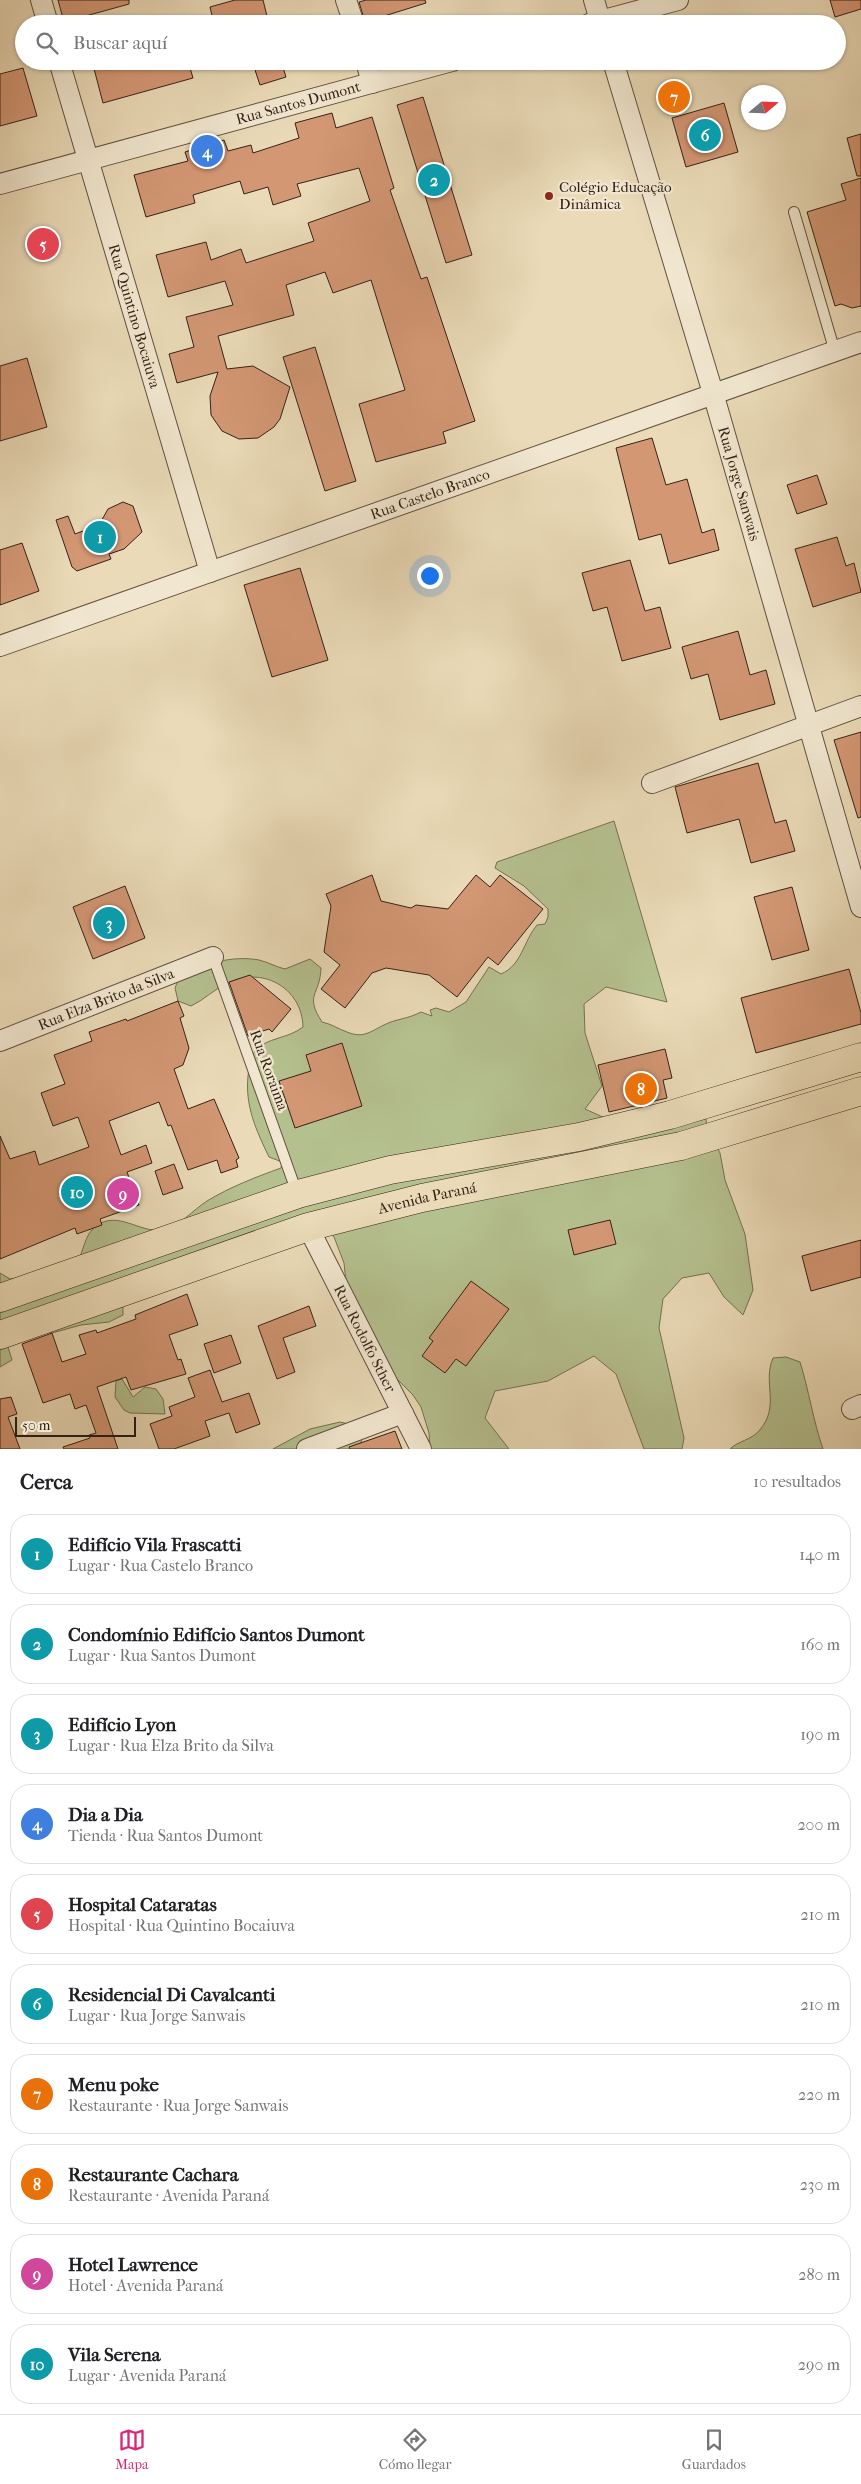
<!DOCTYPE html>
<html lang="es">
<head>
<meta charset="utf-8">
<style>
	:root { --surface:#fff; --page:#f2f2f2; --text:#202124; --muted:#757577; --line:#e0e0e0; --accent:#db2777 }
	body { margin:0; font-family:"IM FELL French Canon",serif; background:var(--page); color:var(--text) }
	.compass { position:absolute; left:741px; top:85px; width:45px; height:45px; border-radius:50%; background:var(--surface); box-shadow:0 1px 4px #0004; rotate:71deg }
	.scale { position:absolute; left:15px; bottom:12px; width:121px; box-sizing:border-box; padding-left:5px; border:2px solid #352216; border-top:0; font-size:14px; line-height:18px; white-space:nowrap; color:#352216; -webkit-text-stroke:4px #f1e7d0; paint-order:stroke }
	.you { position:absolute; left:429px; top:575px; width:18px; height:18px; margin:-12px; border:4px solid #fff; border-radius:50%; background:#1a73e8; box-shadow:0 0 0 8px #1a73e833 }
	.badge { display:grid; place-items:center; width:32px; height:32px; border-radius:50%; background:var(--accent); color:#fff; font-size:16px; font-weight:700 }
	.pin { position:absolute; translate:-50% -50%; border:2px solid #fff; box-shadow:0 1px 5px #0006 }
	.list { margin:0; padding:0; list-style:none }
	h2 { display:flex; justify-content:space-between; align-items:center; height:65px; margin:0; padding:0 20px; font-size:21px }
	h2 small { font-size:16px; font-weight:400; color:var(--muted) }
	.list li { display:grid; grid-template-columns:32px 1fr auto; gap:15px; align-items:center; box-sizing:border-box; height:80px; margin:0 10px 10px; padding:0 10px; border:1px solid var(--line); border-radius:20px }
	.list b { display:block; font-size:19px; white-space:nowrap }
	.list p { margin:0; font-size:16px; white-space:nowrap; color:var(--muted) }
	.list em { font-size:16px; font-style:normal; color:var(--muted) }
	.icon { flex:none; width:28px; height:28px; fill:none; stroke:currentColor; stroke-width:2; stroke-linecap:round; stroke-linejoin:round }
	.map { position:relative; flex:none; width:861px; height:1449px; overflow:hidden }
	.search { position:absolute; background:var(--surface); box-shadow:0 1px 4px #0004; left:15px; right:15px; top:15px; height:55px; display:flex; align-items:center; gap:12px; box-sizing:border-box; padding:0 18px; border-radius:28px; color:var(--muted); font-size:19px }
	.sheet { height:965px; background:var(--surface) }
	nav { display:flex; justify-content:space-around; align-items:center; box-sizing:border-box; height:70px; border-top:1px solid var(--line); background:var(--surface); font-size:14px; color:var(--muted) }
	nav a { display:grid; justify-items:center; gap:2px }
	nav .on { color:var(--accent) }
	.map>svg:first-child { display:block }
</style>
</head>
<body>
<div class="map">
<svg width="861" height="1449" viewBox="0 0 861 1449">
	<rect width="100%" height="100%" fill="#eadab7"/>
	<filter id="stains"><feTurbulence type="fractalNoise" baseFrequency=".004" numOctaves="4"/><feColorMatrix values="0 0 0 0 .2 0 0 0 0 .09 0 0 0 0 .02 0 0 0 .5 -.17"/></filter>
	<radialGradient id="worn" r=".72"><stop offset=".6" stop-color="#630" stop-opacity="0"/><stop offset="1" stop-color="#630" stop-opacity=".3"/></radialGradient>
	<g fill="#b5c08f" stroke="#757152">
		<path d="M614,821l53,181 -61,-15 -22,17 1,29 17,53 -17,23 53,24 68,-14 1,9 13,25 5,27 20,54 8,56 -10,25 -19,-18 -15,-24 -27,5 -19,21 -4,29 25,110 -2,11h-38l-28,-75 -22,-18 -46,25 -53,10 -10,27 24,31h-79l-1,-16 -8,-26 -8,-12 -17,-17 -50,-96 -2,-19 -10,-26 -10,-14 -201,77v15l-14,7 -28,3 -29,8 -7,-2 -37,16 4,13 -12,7v-94l10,6 13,-2 54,-14c7,-12 7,-28 19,-37 22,-16 43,7 66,4 17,-3 31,-20 45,-29 23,-14 49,-24 74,-33l1,-6 -13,-5c-13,-27 -24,-51 -21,-81 1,-8 2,-19 7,-25 12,-14 33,-12 48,-24 -1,-40 -42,-62 -77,-43 -13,6 -22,16 -35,22l-13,-5 -3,-13 5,-13c24,-11 52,-20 79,-15 9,2 17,7 26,9l25,-10 11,9c-1,28 -17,26 1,54 10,2 16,7 25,10 17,7 24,-1 37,-7 11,-6 24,-6 37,-13l11,4 -2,-6 6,-2 13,4 17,-10 23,-35 12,7c21,-9 22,-32 36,-49l8,-1 3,-7v-8l-24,-23 -29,-18 2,-6z"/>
		<path d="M786,1357l14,5c9,29 13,58 23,87h-93c8,-8 21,-9 29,-18 22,-25 3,-48 14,-73z"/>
		<polygon points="122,1379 133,1397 145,1387 156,1389 163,1399 165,1414 130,1413 124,1410 115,1397 116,1381"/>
		<polygon points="340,1422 353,1425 366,1433 357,1449 340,1449 335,1446 331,1449 273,1449 310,1429"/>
	</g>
	<g fill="#d39774" stroke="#352216">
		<polygon points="58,0 129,0 129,4 64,22"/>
		<polygon points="235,0 263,0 269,24 214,24 210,7"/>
		<polygon points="366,0 425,0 426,3 365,22 359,2"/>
		<polygon points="830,0 861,0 861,9 835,17"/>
		<polygon points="92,61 188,61 193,78 103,103"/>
		<polygon points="252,61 281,61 286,77 260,85"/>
		<polygon points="23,68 37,116 0,126 0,74"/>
		<polygon points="423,97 472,255 446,263 397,105"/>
		<polygon points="724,103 738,152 686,167 672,118"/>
		<polygon points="332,113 336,128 372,117 394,188 390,190 421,279 427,277 475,421 443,432 446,443 376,462 359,404 405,390 371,280 333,293 325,272 286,285 294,315 218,336 227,369 253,366 290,387 280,419 274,427 258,438 239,439 222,431 211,415 210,396 218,372 177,383 169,354 194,347 186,317 233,305 225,281 168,297 156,255 206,242 211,260 241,249 246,263 314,241 308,223 370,201 359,168 297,184 301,196 273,205 268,187 244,194 240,181 193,195 195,203 146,217 134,175 188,161 185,152 224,140 228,151 251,145 253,153 299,138 295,123"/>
		<polygon points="861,134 861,176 857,176 847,138"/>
		<polygon points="861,178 861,306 852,308 841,304 835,306 807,212 846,200 841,184"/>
		<polygon points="315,347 356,481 325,491 283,357"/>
		<polygon points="27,358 47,427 0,441 0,366"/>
		<polygon points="652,438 666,485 687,479 702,533 714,529 719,550 669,564 661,534 639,540 616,448"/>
		<polygon points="817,475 827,504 797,514 787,485"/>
		<polygon points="123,502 133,506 142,532 124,549 109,554 111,559 77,571 72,567 56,520 68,516 75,534 99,525 108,509"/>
		<polygon points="837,537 846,566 854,563 861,592 813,607 795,549"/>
		<polygon points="22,543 39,591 0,605 0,550"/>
		<polygon points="630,560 645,611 660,607 671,648 622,661 607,607 593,611 582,573"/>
		<polygon points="300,568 328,660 272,677 244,585"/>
		<polygon points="738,631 750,675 766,670 775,704 720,720 708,674 691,679 682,647"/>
		<polygon points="861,732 861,817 858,818 834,740"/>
		<polygon points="758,763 775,823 786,820 795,851 751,863 739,819 687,833 675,787"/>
		<polygon points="372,875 381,901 411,908 416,905 448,909 476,875 490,887 500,875 543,909 498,965 488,957 457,997 429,975 386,968 372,973 345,1008 321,989 340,965 324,952 331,906 326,894"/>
		<polygon points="125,886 145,938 93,959 73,907"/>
		<polygon points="792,887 809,950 772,960 754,897"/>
		<polygon points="849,969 861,1013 861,1024 756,1053 741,998"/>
		<polygon points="250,975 291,1009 272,1032 269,1029 248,1036 229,982"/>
		<polygon points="178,1001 184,1016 180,1018 189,1048 183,1065 174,1069 188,1109 214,1099 239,1158 236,1160 238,1167 221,1173 217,1160 188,1170 171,1125 168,1126 159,1102 109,1121 121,1155 146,1145 152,1163 127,1172 139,1205 100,1219 102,1225 77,1234 75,1228 0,1259 0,1136 10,1159 35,1151 39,1165 89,1147 78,1117 53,1126 41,1093 65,1084 54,1055 92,1041 89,1032 126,1019 127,1021"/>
		<polygon points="342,1043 362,1106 295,1128 279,1081 311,1071 306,1055"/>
		<polygon points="665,1049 672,1078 663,1080 667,1098 609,1112 598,1065"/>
		<polygon points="174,1164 183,1188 163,1195 155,1171"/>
		<polygon points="610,1220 616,1244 574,1255 568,1230"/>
		<polygon points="861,1240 861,1277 811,1291 802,1256"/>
		<polygon points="471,1281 509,1309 466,1366 456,1359 445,1373 422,1356 433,1341 429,1338"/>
		<polygon points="187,1294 198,1325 169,1335 178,1360 181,1359 186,1374 131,1390 126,1377 97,1387 118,1449 64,1449 63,1447 90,1438 89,1435 96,1433 86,1405 75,1409 70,1394 43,1403 22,1344 52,1333 62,1362 86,1354 79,1335 96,1330 97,1333 136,1319 135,1315"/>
		<polygon points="309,1306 316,1326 283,1338 295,1372 277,1379 258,1326"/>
		<polygon points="231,1335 241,1363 214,1373 204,1344"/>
		<polygon points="210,1370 222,1402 249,1393 260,1424 236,1433 229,1413 205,1421 210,1436 174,1449 159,1449 150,1424 172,1416 169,1407 195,1397 188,1378"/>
		<polygon points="11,1397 17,1414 8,1417 20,1449 0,1449 0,1399"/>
		<polygon points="395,1431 402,1449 350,1449 349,1447"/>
	</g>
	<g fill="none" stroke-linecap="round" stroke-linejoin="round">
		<defs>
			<g id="lane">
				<polyline points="794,212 835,352"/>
				<polyline points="213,957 297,1193"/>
			</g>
			<g id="street">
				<polyline points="41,0 48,24"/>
				<polyline points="346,0 354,24"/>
				<polyline points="594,0 601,24"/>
				<polyline points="589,24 678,0"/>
				<path id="s1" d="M59,61l151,511"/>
				<polyline points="366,61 372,83"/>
				<path id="s2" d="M613,61l100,332 148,514"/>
				<path id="s3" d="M0,184l452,-123"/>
				<path id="s4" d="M0,646l861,-304"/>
				<polyline points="652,783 861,706"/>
				<path id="s5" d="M0,1041l213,-84"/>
				<path id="s6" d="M308,1227l113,222"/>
				<polyline points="852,1409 861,1405"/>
				<polyline points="307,1449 403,1413"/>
			</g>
			<g id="primary">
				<polyline points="0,1298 298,1194 390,1170 579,1137 670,1115 861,1057"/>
				<path id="s7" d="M0,1335l308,-108 114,-29 259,-52 180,-55"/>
			</g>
		</defs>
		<use href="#lane" stroke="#62503e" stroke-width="12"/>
		<use href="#street" stroke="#62503e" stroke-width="22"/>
		<use href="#primary" stroke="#352216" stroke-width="29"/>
		<use href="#lane" stroke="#f1e7d0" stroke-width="10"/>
		<use href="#street" stroke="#f1e7d0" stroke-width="20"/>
		<use href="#primary" stroke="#eadab7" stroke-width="28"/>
	</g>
	<circle fill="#8f2418" stroke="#f1e7d0" stroke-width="2" cx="549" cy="196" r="5"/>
	<g text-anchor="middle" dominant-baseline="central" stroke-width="4.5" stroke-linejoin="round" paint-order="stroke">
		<g font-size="15" fill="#352216" stroke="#f1e7d0">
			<text stroke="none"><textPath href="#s3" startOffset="309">Rua Santos Dumont</textPath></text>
			<text stroke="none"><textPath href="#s1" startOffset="266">Rua Quintino Bocaiuva</textPath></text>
			<text stroke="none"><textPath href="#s2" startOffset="441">Rua Jorge Sanwais</textPath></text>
			<text stroke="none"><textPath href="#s4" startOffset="456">Rua Castelo Branco</textPath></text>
			<text stroke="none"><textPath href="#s5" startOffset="114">Rua Elza Brito da Silva</textPath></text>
			<text transform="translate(269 1070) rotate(70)">Rua Roraima</text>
			<text stroke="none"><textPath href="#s7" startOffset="449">Avenida Paraná</textPath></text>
			<text stroke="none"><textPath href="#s6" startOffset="125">Rua Rodolfo Sther</textPath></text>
		</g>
		<g font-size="15" fill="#352216" stroke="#f1e7d0" text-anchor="start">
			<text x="559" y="187">Colégio Educação<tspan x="559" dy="17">Dinâmica</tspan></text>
		</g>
	</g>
	<rect width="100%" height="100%" filter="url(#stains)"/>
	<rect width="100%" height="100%" fill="url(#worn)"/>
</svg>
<svg class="compass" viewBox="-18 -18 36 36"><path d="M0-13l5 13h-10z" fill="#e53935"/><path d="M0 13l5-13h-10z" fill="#757577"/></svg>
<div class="scale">50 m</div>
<div class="you"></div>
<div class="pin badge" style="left:100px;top:537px;background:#0f9aa8">1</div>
<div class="pin badge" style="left:434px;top:180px;background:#0f9aa8">2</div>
<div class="pin badge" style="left:109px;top:923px;background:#0f9aa8">3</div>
<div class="pin badge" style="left:207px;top:151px;background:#3f7fe0">4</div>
<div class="pin badge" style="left:43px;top:244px;background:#e0444e">5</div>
<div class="pin badge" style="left:705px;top:135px;background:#0f9aa8">6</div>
<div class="pin badge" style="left:674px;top:97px;background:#e8710a">7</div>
<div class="pin badge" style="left:641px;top:1089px;background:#e8710a">8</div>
<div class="pin badge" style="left:123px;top:1194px;background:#d1479c">9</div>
<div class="pin badge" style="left:77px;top:1192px;background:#0f9aa8">10</div>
<div class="search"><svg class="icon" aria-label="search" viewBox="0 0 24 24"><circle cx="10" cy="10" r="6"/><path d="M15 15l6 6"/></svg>Buscar aquí</div>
</div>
<section class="sheet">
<h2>Cerca<small>10 resultados</small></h2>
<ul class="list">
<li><span class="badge" style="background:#0f9aa8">1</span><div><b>Edifício Vila Frascatti</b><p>Lugar · Rua Castelo Branco</p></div><em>140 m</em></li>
<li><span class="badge" style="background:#0f9aa8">2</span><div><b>Condomínio Edifício Santos Dumont</b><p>Lugar · Rua Santos Dumont</p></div><em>160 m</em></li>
<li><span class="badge" style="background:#0f9aa8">3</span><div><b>Edifício Lyon</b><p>Lugar · Rua Elza Brito da Silva</p></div><em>190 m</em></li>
<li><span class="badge" style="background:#3f7fe0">4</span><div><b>Dia a Dia</b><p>Tienda · Rua Santos Dumont</p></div><em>200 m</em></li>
<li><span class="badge" style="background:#e0444e">5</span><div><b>Hospital Cataratas</b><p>Hospital · Rua Quintino Bocaiuva</p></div><em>210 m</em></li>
<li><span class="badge" style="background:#0f9aa8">6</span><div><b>Residencial Di Cavalcanti</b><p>Lugar · Rua Jorge Sanwais</p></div><em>210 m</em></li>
<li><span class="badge" style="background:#e8710a">7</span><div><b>Menu poke</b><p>Restaurante · Rua Jorge Sanwais</p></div><em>220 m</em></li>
<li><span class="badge" style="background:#e8710a">8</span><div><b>Restaurante Cachara</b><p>Restaurante · Avenida Paraná</p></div><em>230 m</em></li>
<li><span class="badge" style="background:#d1479c">9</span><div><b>Hotel Lawrence</b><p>Hotel · Avenida Paraná</p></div><em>280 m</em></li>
<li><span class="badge" style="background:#0f9aa8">10</span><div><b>Vila Serena</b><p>Lugar · Avenida Paraná</p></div><em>290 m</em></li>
</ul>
</section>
<nav>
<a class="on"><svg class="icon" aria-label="map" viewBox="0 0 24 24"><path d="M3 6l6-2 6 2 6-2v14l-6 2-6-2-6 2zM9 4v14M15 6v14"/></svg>Mapa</a>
<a><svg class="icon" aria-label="directions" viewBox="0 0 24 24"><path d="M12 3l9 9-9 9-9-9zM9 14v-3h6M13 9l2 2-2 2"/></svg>Cómo llegar</a>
<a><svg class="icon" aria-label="saved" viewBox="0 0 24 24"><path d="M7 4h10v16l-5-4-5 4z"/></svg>Guardados</a>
</nav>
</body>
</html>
